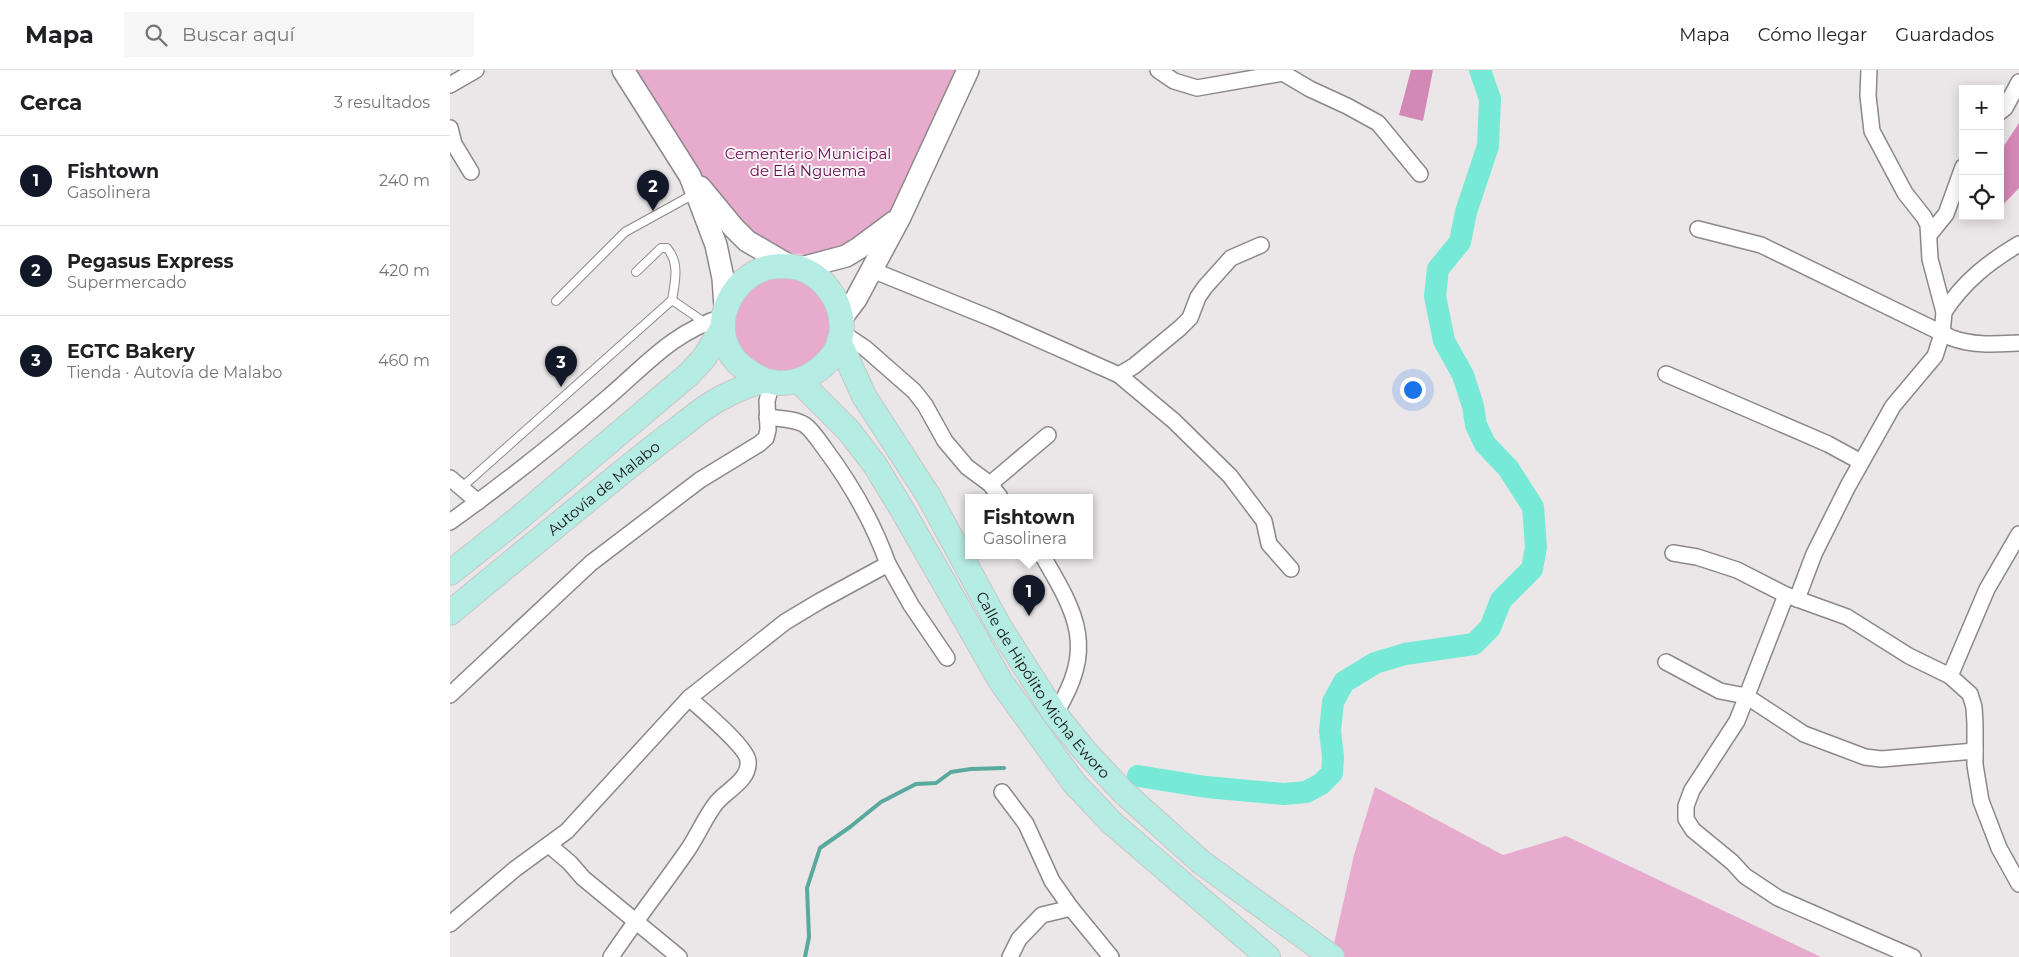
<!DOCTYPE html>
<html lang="es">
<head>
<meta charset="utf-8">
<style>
	:root { --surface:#fff; --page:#f6f6f6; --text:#202124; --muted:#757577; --line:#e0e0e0; --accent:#111827 }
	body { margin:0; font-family:Montserrat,sans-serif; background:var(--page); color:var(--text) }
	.controls { position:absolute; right:15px; top:15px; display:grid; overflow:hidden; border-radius:0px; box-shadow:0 2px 12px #0003 }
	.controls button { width:45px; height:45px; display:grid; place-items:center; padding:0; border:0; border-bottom:1px solid var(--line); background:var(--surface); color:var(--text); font:25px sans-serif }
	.you { position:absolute; left:962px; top:319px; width:18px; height:18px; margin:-12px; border:4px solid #fff; border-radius:50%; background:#1a73e8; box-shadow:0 0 0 8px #1a73e833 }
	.badge { display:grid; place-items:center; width:32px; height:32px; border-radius:50%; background:var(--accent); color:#fff; font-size:16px; font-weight:700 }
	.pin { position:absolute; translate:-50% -41px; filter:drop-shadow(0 1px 2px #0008) }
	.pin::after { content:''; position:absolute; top:26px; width:18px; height:15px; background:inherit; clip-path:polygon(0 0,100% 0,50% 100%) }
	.popup { position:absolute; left:515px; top:424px; width:128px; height:65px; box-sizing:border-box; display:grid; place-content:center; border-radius:0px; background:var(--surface); filter:drop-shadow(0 1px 4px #0005); font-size:16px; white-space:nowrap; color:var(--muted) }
	.popup b { font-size:19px; color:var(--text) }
	.popup::after { content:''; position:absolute; left:50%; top:100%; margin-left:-10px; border:10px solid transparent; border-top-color:var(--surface) }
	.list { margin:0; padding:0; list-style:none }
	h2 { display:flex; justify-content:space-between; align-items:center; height:65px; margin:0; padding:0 20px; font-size:21px }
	h2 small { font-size:16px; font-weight:400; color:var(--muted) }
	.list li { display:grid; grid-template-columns:32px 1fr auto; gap:15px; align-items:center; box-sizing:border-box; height:90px; padding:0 20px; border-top:1px solid var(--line) }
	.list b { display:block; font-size:19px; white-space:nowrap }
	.list p { margin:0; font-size:16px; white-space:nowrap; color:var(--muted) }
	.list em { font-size:16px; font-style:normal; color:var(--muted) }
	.icon { flex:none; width:28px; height:28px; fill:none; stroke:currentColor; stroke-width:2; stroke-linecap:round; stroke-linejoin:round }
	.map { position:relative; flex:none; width:1569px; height:887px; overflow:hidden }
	header { display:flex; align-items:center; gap:30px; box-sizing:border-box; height:70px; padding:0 25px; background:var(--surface); border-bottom:1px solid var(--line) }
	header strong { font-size:24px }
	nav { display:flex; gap:28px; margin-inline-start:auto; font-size:18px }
	.search { width:350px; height:45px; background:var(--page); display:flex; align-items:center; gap:12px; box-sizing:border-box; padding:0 18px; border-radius:0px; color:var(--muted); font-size:19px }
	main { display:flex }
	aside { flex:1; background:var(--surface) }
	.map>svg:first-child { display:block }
</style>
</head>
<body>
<header>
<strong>Mapa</strong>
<div class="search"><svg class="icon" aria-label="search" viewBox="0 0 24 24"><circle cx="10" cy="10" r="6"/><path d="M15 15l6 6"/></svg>Buscar aquí</div>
<nav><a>Mapa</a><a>Cómo llegar</a><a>Guardados</a></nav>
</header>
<main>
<aside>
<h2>Cerca<small>3 resultados</small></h2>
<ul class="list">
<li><span class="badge">1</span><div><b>Fishtown</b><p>Gasolinera</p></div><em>240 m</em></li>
<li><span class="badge">2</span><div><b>Pegasus Express</b><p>Supermercado</p></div><em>420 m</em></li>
<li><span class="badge">3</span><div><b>EGTC Bakery</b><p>Tienda · Autovía de Malabo</p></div><em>460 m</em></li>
</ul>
</aside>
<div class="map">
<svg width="1569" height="887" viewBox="0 0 1569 887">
	<rect width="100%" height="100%" fill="#ebe7e9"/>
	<g fill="#e7abcd">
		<polygon points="180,0 510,0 447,134 432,153 379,184 357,185 336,183 277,149"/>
		<circle cx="332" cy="255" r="48"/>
		<polygon points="925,717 1053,785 1116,766 1371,887 881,887 904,785"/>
	</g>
	<g fill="#d488b5">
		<polygon points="961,0 983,0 973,51 949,45"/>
		<polygon points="1569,53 1569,118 1550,138 1550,82"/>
	</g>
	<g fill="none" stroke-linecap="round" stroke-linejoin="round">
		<polyline stroke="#59a99c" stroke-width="4" points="355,887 359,867 357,818 370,778 400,757 431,732 466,714 486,713 501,702 521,699 554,698"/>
		<polyline stroke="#77e9d7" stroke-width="22" points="688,706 756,717 834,724 856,722 871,714 882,703 883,687 880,661 883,632 894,612 925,593 955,584 1024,574 1040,558 1051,530 1082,499 1086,477 1083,437 1058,398 1035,374 1026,355 1023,336 1013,305 994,271 985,226 988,199 1010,172 1016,142 1038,76 1040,29 1030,0"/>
		<defs>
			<g id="lane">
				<path d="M186,202l25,-24h6c13,15 8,34 5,52"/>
				<polyline points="106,231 175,162 244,124"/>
				<polyline points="11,418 222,230 254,252"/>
			</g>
			<g id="street">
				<polyline points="708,0 724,11 747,18 833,3 860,19 897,36 928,53 970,104"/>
				<polyline points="0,15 26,0"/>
				<polyline points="1550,42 1555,38 1569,12"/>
				<polyline points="0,58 4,74 21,102"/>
				<path d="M1248,159l63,16 191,93c22,8 44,6 67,5"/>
				<polyline points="1479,165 1496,144 1513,97"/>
				<polyline points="422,200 543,249 669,305 724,351 780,406 814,451 819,474 841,499"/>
				<path d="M1494,242c20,-31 45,-50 75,-68"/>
				<polyline points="391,262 415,278 464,321 475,335 495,371 517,397 540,414 550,427"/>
				<polyline points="1216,304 1378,374 1411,392"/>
				<polyline points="669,305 684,296 730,258 740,248 748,227 755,217 781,188 811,175"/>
				<polyline points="0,408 28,432"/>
				<polyline points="540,414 598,365"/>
				<path d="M0,452c53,-38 106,-80 156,-123 39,-33 66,-67 117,-82"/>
				<polyline points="1223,483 1247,487 1287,500 1336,525 1397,547 1459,586 1500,606 1520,624 1524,637 1525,654 1525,695 1531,731 1549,778 1569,814"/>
				<path d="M592,485c36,61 54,93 13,159"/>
				<polyline points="438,494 461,535 497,588"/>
				<polyline points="1336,525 1287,651 1242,720 1236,736 1236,749 1243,760 1282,792 1295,806 1328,828 1463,887"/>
				<polyline points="1347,529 1364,484 1398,416 1443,336 1485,286 1492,264 1494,242 1480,189 1478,155 1474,147 1455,123 1422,61 1418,26 1419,0"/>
				<polyline points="1216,592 1270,621 1296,626 1354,664 1415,687 1431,689 1525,681"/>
				<polyline points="1500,606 1537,519 1569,464"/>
				<polyline points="0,625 141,493 250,410 309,374 316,368 318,360 317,331 322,312"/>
				<polyline points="552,722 576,754 602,811 621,838 661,887"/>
				<polyline points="99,775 120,793 133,808 229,887"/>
				<path d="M0,854l65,-55 52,-38 122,-133 96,-76 35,-21 68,-37c-15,-42 -37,-80 -63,-115 -6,-8 -12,-18 -20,-24 -11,-7 -26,-6 -38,-8"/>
				<path d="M161,887c24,-36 51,-70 76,-106 10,-14 19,-36 30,-49 10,-12 33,-22 31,-41 -1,-14 -47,-52 -59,-63"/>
				<polyline points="560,887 569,869 592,845 621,838"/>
			</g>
			<g id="secondary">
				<polyline points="173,0 240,106 266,175 273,208 275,237"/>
				<polyline points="250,117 283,157 297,171 340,196"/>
				<polyline points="351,198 396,186 409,178 444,152"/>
				<polyline points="391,249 406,229 450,147 518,0"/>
			</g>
			<g id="primary">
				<path id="s1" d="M389,271l25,55 64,99 71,131 56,88 29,36 39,42 78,70 131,95"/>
				<polyline points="349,311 399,361 425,395 453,441 551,612 624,713 662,753 818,887"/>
				<polyline points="0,503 63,453 238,305 254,288 273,257"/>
				<path id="s2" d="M0,543c55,-46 111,-91 166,-136 21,-17 42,-34 64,-50 12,-10 26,-21 41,-29 10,-5 35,-17 46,-17 4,0 8,2 11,2 20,1 38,-9 51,-23 27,-30 8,-78 -27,-91 -8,-3 -15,-3 -23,-3 -46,2 -75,61 -42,96 9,9 18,14 29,19"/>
			</g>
		</defs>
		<use href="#lane" stroke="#8c888a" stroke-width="10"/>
		<use href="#street" stroke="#8c888a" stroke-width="18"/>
		<use href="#secondary" stroke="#8c888a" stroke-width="24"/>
		<use href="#primary" stroke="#c7c6c7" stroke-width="26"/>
		<use href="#lane" stroke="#fff" stroke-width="8"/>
		<use href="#street" stroke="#fff" stroke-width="15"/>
		<use href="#secondary" stroke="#fff" stroke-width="21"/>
		<use href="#primary" stroke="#b5ece3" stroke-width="24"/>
	</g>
	<g text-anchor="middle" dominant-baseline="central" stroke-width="4" stroke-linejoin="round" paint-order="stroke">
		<g font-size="15" fill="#670b4c" stroke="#f9f5f7">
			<text x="358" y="83">Cementerio Municipal<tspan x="358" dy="17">de Elá Nguema</tspan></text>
		</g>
		<g font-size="15" fill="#141314" stroke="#f9f5f7">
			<text stroke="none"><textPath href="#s2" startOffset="198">Autovía de Malabo</textPath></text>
			<text stroke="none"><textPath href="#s1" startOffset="401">Calle de Hipólito Micha Eworo</textPath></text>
		</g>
	</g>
</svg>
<div class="controls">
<button>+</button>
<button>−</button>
<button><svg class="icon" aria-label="locate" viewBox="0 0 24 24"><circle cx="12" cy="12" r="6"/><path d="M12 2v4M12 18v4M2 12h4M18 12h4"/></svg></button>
</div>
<div class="you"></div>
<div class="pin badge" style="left:579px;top:546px">1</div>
<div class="popup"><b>Fishtown</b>Gasolinera</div>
<div class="pin badge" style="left:203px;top:141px">2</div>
<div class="pin badge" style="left:111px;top:317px">3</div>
</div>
</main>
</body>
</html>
